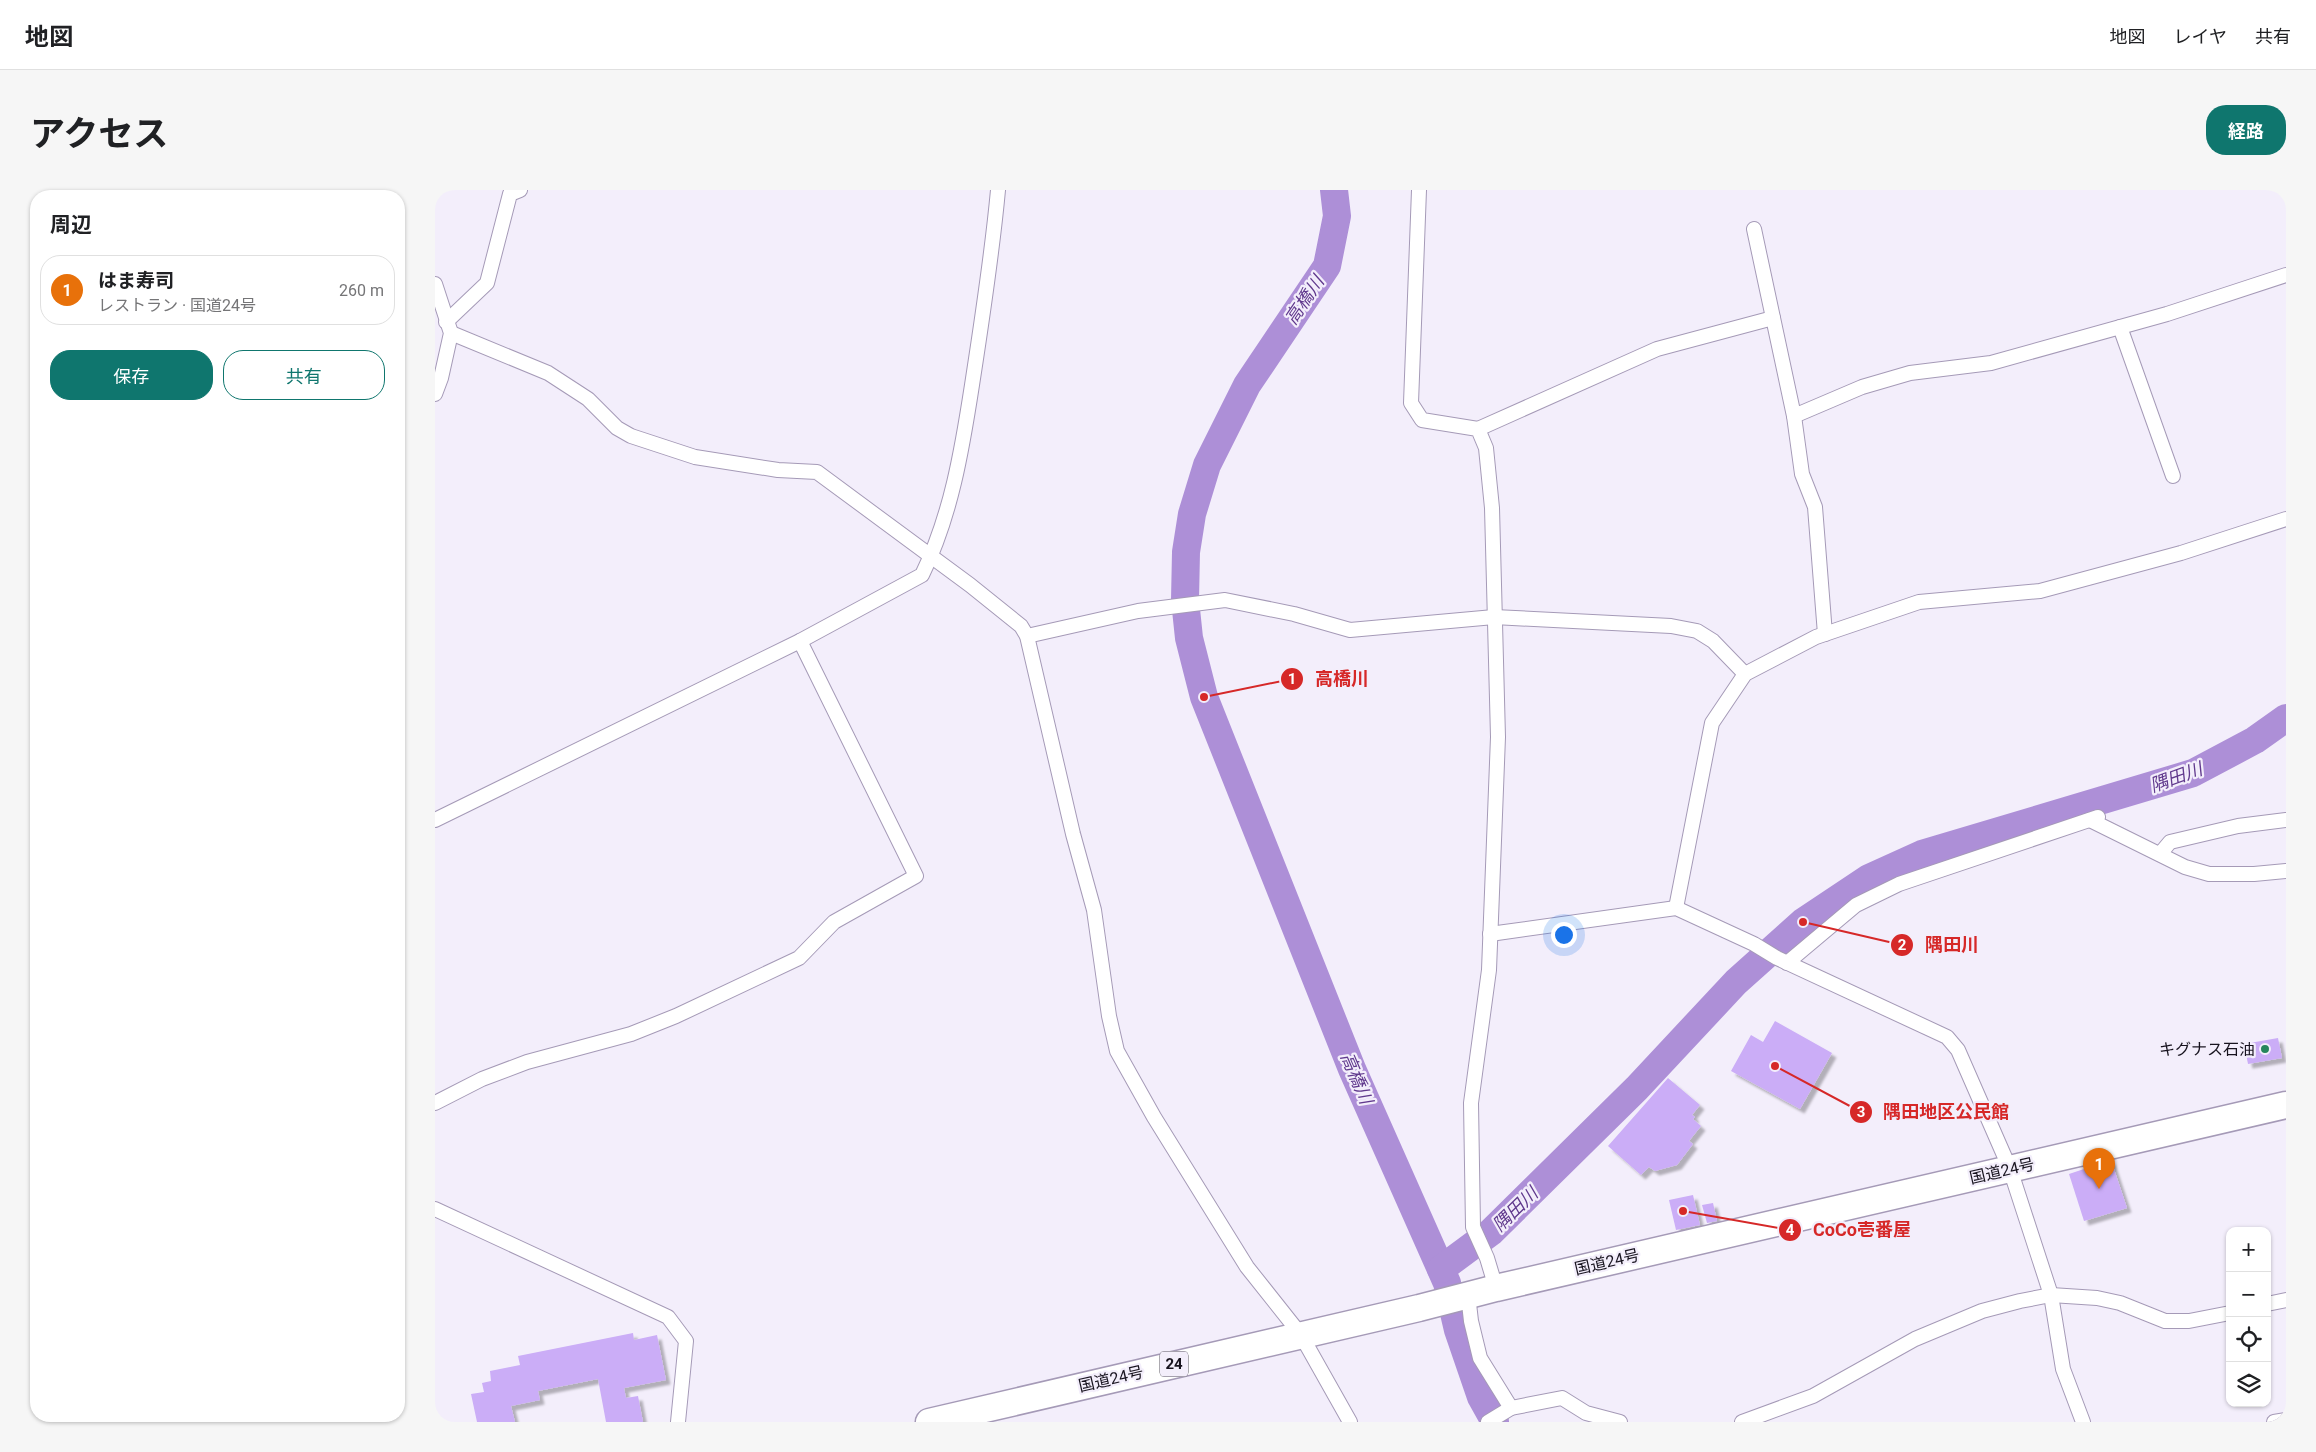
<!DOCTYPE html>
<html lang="ja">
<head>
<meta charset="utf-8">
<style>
	:root { --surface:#fff; --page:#f6f6f6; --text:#202124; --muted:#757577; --line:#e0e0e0; --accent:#0f766e }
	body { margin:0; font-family:Roboto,"Noto Sans JP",sans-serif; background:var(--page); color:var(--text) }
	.controls { position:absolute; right:15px; bottom:15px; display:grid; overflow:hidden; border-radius:10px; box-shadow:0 1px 4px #0004 }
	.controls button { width:45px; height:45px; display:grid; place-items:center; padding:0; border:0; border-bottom:1px solid var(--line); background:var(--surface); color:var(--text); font:25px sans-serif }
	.you { position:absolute; left:1128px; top:744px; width:18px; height:18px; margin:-12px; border:4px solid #fff; border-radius:50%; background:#1a73e8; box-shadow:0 0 0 8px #1a73e833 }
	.badge { display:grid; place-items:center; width:32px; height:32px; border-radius:50%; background:var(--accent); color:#fff; font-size:16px; font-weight:700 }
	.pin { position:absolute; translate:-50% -41px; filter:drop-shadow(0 1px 2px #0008) }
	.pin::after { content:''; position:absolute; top:26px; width:18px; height:15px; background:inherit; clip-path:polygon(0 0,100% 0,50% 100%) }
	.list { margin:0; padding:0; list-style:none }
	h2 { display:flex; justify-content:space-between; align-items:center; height:65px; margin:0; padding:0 20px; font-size:21px }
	h2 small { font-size:16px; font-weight:400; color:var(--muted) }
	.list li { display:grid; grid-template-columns:32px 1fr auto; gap:15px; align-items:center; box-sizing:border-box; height:70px; margin:0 10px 10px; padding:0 10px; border:1px solid var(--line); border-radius:20px }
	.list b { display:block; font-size:19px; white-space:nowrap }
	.list p { margin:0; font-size:16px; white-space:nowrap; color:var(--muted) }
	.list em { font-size:16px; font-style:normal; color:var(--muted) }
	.actions { display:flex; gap:10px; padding:15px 20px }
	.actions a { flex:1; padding:11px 0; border:1px solid var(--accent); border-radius:20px; text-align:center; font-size:18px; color:var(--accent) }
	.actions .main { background:var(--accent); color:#fff }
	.icon { flex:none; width:28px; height:28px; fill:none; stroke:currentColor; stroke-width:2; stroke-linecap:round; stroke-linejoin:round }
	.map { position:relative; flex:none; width:1851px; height:1232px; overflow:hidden; border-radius:20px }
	header { display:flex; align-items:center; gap:30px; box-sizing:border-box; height:70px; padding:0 25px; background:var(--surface); border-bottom:1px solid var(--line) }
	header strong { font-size:24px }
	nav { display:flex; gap:28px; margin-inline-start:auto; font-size:18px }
	.intro { display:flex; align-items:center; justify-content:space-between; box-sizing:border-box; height:120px; padding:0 30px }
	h1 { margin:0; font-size:35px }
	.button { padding:12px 22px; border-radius:20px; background:var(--accent); color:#fff; font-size:18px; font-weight:700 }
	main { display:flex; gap:30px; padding:0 30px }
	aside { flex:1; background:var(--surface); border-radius:20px; box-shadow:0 1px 4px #0004 }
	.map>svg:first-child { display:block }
</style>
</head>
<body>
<header>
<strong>地図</strong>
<nav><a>地図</a><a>レイヤ</a><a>共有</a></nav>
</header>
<div class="intro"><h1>アクセス</h1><a class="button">経路</a></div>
<main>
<aside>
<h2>周辺<small></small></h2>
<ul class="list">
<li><span class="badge" style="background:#e8710a">1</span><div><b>はま寿司</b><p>レストラン · 国道24号</p></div><em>260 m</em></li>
</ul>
<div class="actions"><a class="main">保存</a><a>共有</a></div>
</aside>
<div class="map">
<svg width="1851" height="1232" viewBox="0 0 1851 1232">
	<defs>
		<filter id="shadow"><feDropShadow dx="4.5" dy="4.5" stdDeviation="1" flood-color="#0004"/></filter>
	</defs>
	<rect width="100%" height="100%" fill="#f3eefb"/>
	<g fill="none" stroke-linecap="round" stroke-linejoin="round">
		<g stroke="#ad8fd7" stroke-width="28">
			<polyline points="899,0 902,26 892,76 812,195 772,275 757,324 751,362 750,410 754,448 769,507 917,879 1012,1093 1023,1140 1046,1207 1060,1232"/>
			<polyline points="1006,1079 1056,1042 1202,898 1301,792 1368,732 1434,688 1487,664 1758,583 1820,550 1851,528"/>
		</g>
	</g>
	<g fill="#cbadf7" filter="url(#shadow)">
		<polygon points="1340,831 1397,863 1365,919 1296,881 1316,845 1328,852"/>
		<polygon points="1843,848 1847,868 1813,874 1809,854"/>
		<polygon points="1233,888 1265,915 1257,925 1260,927 1258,929 1266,936 1254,951 1258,954 1242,975 1220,981 1214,977 1206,985 1173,956"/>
		<polygon points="1676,970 1692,1018 1649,1031 1634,984"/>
		<polygon points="1258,1005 1265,1035 1241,1040 1234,1010"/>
		<polygon points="1278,1013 1282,1031 1272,1033 1267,1015"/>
		<polygon points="198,1143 199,1150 222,1145 231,1190 189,1198 191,1208 203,1206 208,1232 171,1232 163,1189 103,1201 105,1210 76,1216 80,1232 42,1232 36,1204 49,1202 47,1193 56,1191 55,1181 85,1175 83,1166"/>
	</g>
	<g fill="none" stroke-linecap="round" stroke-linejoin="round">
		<defs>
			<g id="street">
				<polyline points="984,0 976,213 987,230 1043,239 1051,258 1057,318 1063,547 1054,780 1036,913 1038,1037 1052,1068 1061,1098"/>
				<polyline points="1319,39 1359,226 1427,197 1475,183 1556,173 1732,124 1851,85"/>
				<polyline points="0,94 16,143 6,188 0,204"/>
				<polyline points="11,132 52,93 75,4 85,0"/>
				<polyline points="1685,137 1738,286"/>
				<polyline points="16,143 113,183 153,209 182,238 196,246 260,267 343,280 382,282 535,395 586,436 592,446 638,644 659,720 674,826 682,861 719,927 812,1077 866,1145 915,1232"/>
				<polyline points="1359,226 1367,284 1380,317 1390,444"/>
				<polyline points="1043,239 1222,159 1338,128"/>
				<polyline points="592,446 703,421 790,410 859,424 915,440 1059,427 1236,436 1262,441 1278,451 1310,484"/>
				<path d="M0,630l365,-179 122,-66c29,-59 40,-125 50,-190 10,-65 20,-129 26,-195"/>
				<polyline points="1655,630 1750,677 1774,684 1819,684 1851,681"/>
				<polyline points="1725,664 1735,652 1803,636 1851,630"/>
				<polyline points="1241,718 1277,533 1310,484 1381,447 1484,412 1605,401 1746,363 1851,329"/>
				<polyline points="1055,744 1241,718 1319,754 1342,768 1512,847 1523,860 1575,979 1616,1105 1628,1179 1648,1232"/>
				<polyline points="1352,773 1421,715 1464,694 1663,627"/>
				<polyline points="0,913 47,889 92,872 196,844 241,826 364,768 399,732 481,686 365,451"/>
				<polyline points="0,1019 233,1127 251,1151 243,1232"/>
				<polyline points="1033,1105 1036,1131 1045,1168 1076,1218"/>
				<polyline points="1832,1114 1851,1110"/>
				<polyline points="1053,1232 1076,1218 1127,1208 1151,1223 1185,1232"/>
				<polyline points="1307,1232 1378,1206 1480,1149 1547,1121 1585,1111 1616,1105 1662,1108 1685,1113 1730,1131 1754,1131 1795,1123"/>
				<polyline points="1839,1232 1851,1230"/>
			</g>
			<polyline id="highway" points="494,1232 984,1118 1061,1098 1851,915"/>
		</defs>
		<use href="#street" stroke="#a59ab7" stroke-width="16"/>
		<use href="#highway" stroke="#a59ab7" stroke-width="29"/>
		<use href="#street" stroke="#fff" stroke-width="14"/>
		<use href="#highway" stroke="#fff" stroke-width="26"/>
	</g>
	<circle fill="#26855e" stroke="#f3eefb" stroke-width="2" cx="1830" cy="859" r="5"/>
	<g text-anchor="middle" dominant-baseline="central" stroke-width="4.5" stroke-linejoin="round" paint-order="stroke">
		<rect fill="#f3eefb" stroke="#595560" stroke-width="1" x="725" y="1161.5" width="28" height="25" rx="4"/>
		<g font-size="15" font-weight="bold" fill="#17131e">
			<text x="739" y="1174">24</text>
		</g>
		<g font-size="16" fill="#17131e" stroke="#f3eefb" text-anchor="end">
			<text x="1820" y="859">キグナス石油</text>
		</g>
		<g font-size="16" fill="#17131e" stroke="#f3eefb">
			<text transform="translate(1567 981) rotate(-13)">国道24号</text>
			<text transform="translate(1172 1072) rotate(-13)">国道24号</text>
			<text transform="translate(676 1189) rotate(-13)">国道24号</text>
		</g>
		<g font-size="18" font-style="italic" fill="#60398d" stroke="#f3eefb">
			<text transform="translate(869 110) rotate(-56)">高橋川</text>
			<text transform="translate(1741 587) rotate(-20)">隅田川</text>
			<text transform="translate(922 888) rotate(67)">高橋川</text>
			<text transform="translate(1080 1019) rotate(-44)">隅田川</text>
		</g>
	</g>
	<path fill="none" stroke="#d62828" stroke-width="2" d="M769 507L857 489M1368 732L1467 755M1340 876L1426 922M1248 1021L1355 1040"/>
	<g fill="#d62828" stroke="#f3eefb" stroke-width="2">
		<circle cx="769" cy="507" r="5"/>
		<circle cx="1368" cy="732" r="5"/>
		<circle cx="1340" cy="876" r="5"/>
		<circle cx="1248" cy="1021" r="5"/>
		<circle cx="857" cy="489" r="12"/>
		<circle cx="1467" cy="755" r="12"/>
		<circle cx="1426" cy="922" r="12"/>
		<circle cx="1355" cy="1040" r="12"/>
	</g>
	<g font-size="15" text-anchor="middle" font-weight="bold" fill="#fff">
		<text x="857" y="494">1</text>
		<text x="1467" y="760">2</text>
		<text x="1426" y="927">3</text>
		<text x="1355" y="1045">4</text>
	</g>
	<g font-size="18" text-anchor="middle" font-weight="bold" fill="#d62828" stroke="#f3eefb" stroke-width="4.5" stroke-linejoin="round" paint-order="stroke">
		<text x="907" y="495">高橋川</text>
		<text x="1517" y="761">隅田川</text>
		<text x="1511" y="928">隅田地区公民館</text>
		<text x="1427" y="1046">CoCo壱番屋</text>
	</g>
</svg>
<div class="controls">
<button>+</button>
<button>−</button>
<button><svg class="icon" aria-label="locate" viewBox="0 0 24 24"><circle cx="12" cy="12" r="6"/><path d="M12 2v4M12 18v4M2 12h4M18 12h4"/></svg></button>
<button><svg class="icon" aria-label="layers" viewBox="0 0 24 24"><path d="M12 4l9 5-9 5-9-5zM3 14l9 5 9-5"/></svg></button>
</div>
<div class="you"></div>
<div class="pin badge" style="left:1664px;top:999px;background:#e8710a">1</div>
</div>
</main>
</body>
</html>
